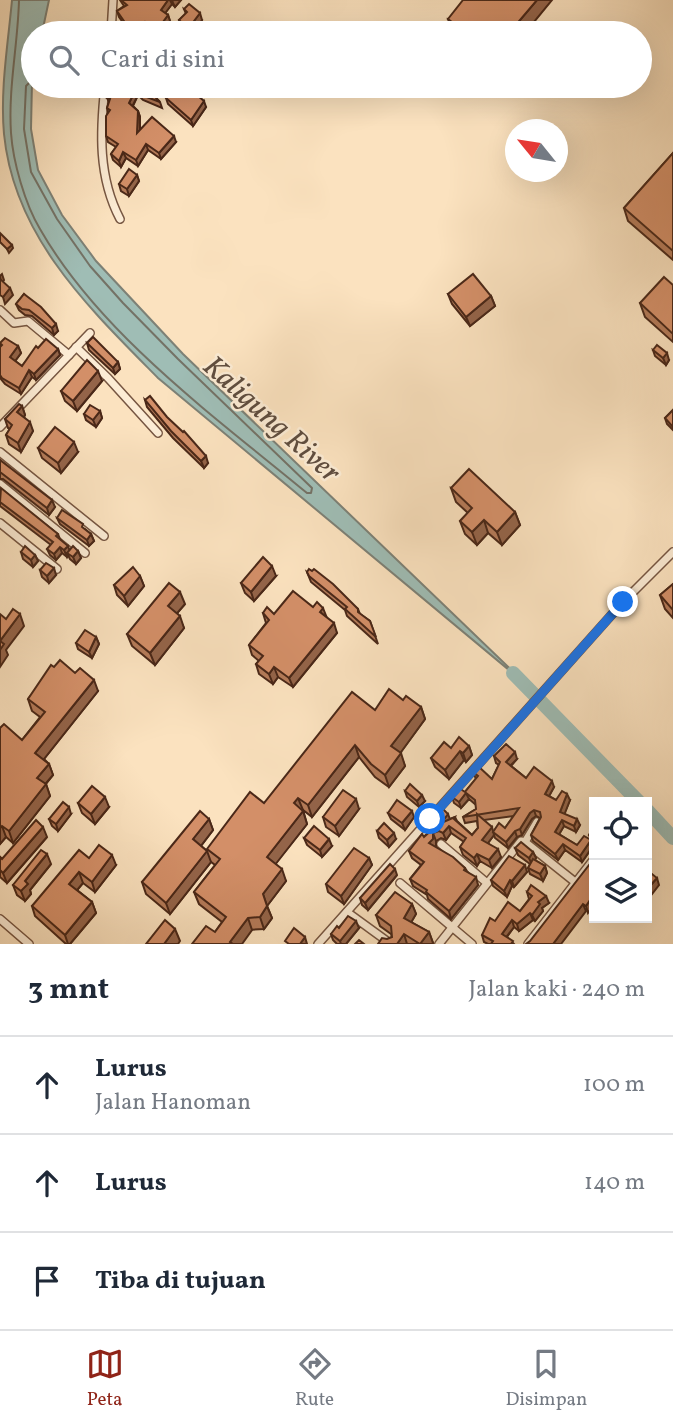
<!DOCTYPE html>
<html lang="id">
<head>
<meta charset="utf-8">
<style>
	:root { --surface:#fff; --page:#f2f2f3; --text:#1f2937; --muted:#747a83; --line:#e0e1e3; --accent:#8f2418 }
	body { margin:0; font-family:Vollkorn,serif; background:var(--page); color:var(--text) }
	.controls { position:absolute; right:21px; bottom:21px; display:grid; overflow:hidden; border-radius:0px; box-shadow:0 7px 28px #0002 }
	.controls button { width:63px; height:63px; display:grid; place-items:center; padding:0; border:0; border-bottom:2px solid var(--line); background:var(--surface); color:var(--text); font:35px sans-serif }
	.compass { position:absolute; left:505px; top:119px; width:63px; height:63px; border-radius:50%; background:var(--surface); box-shadow:0 7px 28px #0002; rotate:300deg }
	.stop { position:absolute; width:21px; height:21px; margin:-16px; border:5px solid #1a73e8; border-radius:50%; background:#fff }
	.stop.end { background:#1a73e8; border-color:#fff; box-shadow:0 2px 7px #0008 }
	.list { margin:0; padding:0; list-style:none }
	h2 { display:flex; justify-content:space-between; align-items:center; height:91px; margin:0; padding:0 28px; font-size:30px }
	h2 small { font-size:23px; font-weight:400; color:var(--muted) }
	.list li { display:grid; grid-template-columns:46px 1fr auto; gap:21px; align-items:center; box-sizing:border-box; height:98px; padding:0 28px; border-top:2px solid var(--line) }
	.list b { display:block; font-size:26px; white-space:nowrap }
	.list p { margin:0; font-size:23px; white-space:nowrap; color:var(--muted) }
	.list em { font-size:23px; font-style:normal; color:var(--muted) }
	.icon { flex:none; width:38px; height:38px; fill:none; stroke:currentColor; stroke-width:2; stroke-linecap:round; stroke-linejoin:round }
	.map { position:relative; flex:none; width:673px; height:944px; overflow:hidden }
	.search { position:absolute; background:var(--surface); box-shadow:0 7px 28px #0002; left:21px; right:21px; top:21px; height:77px; display:flex; align-items:center; gap:18px; box-sizing:border-box; padding:0 24px; border-radius:38px; color:var(--muted); font-size:26px }
	.sheet { height:385px; background:var(--surface) }
	nav { display:flex; justify-content:space-around; align-items:center; box-sizing:border-box; height:98px; border-top:2px solid var(--line); background:var(--surface); font-size:19px; color:var(--muted) }
	nav a { display:grid; justify-items:center; gap:4px }
	nav .on { color:var(--accent) }
	.map>svg:first-child { display:block }
</style>
</head>
<body>
<div class="map">
<svg width="673" height="944" viewBox="0 0 673 944">
	<rect width="100%" height="100%" fill="#fbe2bf"/>
	<filter id="stains"><feTurbulence type="fractalNoise" baseFrequency=".00286" numOctaves="4"/><feColorMatrix values="0 0 0 0 .2 0 0 0 0 .09 0 0 0 0 .02 0 0 0 .5 -.17"/></filter>
	<radialGradient id="worn" r=".72"><stop offset=".6" stop-color="#630" stop-opacity="0"/><stop offset="1" stop-color="#630" stop-opacity=".3"/></radialGradient>
	<path fill="#9fbdb5" stroke="#7d8176" stroke-width="2" d="M12,0h37l-7,33h-9l-2,96 7,41 24,45 34,46 87,93 344,331 -369,-307c-69,-70 -144,-141 -154,-244 -4,-44 4,-90 8,-134z"/>
	<g fill="none" stroke-linecap="round" stroke-linejoin="round">
		<path stroke="#747266" stroke-width="2" d="M19,0c-1,44 -11,88 -8,133 2,29 14,71 29,96 60,105 175,188 267,264h4l1,-5 -134,-129 -55,-56 -33,-37 -33,-47 -26,-47 -7,-43 2,-43 7,-7"/>
		<g stroke="#9fbdb5" stroke-width="14">
			<polyline points="513,673 639,802"/>
			<polyline points="647,810 673,838"/>
		</g>
		<defs>
			<g id="minor">
				<polyline points="111,33 113,0"/>
				<path d="M105,86c-5,46 -7,91 15,133"/>
				<polyline points="0,310 14,323 28,321 69,355"/>
				<polyline points="76,347 108,378 158,433"/>
				<polyline points="0,427 90,333"/>
				<polyline points="0,452 104,536"/>
				<polyline points="0,484 85,553"/>
				<polyline points="0,523 57,569"/>
				<polyline points="525,842 537,822"/>
				<polyline points="441,844 487,883"/>
				<polyline points="400,883 472,944"/>
				<polyline points="347,912 391,944"/>
				<polyline points="0,919 29,944"/>
				<polyline points="318,944 623,602 673,552"/>
				<polyline points="439,944 521,841 525,842 575,882"/>
				<polyline points="528,944 594,859"/>
			</g>
		</defs>
		<use href="#minor" stroke="#765642" stroke-width="10"/>
		<use href="#minor" stroke="#fcecd5" stroke-width="7"/>
	</g>
	<g fill="#b57b59" stroke="#4a2818" stroke-width="2" fill-rule="evenodd">
		<polygon points="120,0 181,0 175,7 172,4 165,13 168,15 170,21 161,33 151,33 147,28 127,28 119,17 117,11 124,6"/>
		<polygon points="184,9 202,20 193,33 188,33 182,27 179,20 186,14"/>
		<polygon points="448,19 525,33 455,33 453,32"/>
		<polygon points="109,86 160,86 153,95 160,102 162,108 143,100 138,95 133,106 138,111 140,117 140,130 176,142 161,159 148,150 138,166 126,158 121,167 113,160 111,154 116,147 108,142 106,136 108,112 107,108 109,102 107,98 113,91"/>
		<polygon points="177,86 202,86 195,94 206,107 193,126 168,104 166,98"/>
		<polygon points="673,153 673,260 628,221 624,208"/>
		<polygon points="137,175 139,181 129,196 121,191 119,184"/>
		<polygon points="673,285 673,342 645,317 640,303"/>
		<polygon points="24,294 58,331 54,335 32,316 25,315 19,310 16,304"/>
		<polygon points="448,294 491,296 495,306 470,326 452,304"/>
		<polygon points="0,343 18,346 21,353 15,361 22,366 38,348 58,349 60,355 36,380 32,377 21,394 5,384 0,378 0,347 1,346"/>
		<polygon points="87,343 118,362 120,369 115,374 89,350"/>
		<polygon points="653,350 669,360 666,365 655,356"/>
		<polygon points="102,381 77,411 65,401 61,391"/>
		<polygon points="145,400 208,463 204,468 173,438 147,407"/>
		<polygon points="22,406 25,415 24,417 33,431 21,452 9,444 6,435 10,429 8,428 5,419"/>
		<polygon points="673,410 673,430 667,424 665,418"/>
		<polygon points="100,411 102,418 96,427 86,420 84,414"/>
		<polygon points="38,448 78,452 61,473 42,458"/>
		<polygon points="0,460 55,507 49,515 3,479 0,479"/>
		<polygon points="451,488 515,512 520,525 502,545 488,533 477,545 465,534 460,521 468,513 456,502"/>
		<polygon points="0,489 58,534 60,539 69,550 78,551 81,558 76,564 70,559 68,555 67,557 62,553 56,560 50,555 47,549 51,545 0,506"/>
		<polygon points="57,518 85,529 91,534 94,541 89,546 60,524"/>
		<polygon points="21,552 35,555 38,561 33,567 23,559"/>
		<polygon points="40,570 56,575 49,583 42,577"/>
		<polygon points="307,572 358,609 360,614 370,621 378,644 347,616 345,610 311,582"/>
		<polygon points="140,576 144,586 128,606 117,595 114,585"/>
		<polygon points="276,576 254,601 245,593 241,583"/>
		<polygon points="673,584 673,618 665,609 660,595"/>
		<polygon points="185,604 177,613 184,628 155,665 132,646 127,634"/>
		<polygon points="263,613 327,618 337,633 293,687 278,677 273,684 259,674 256,664 259,661 252,655 249,645 266,623"/>
		<polygon points="96,637 99,644 92,658 78,649 76,643"/>
		<polygon points="54,667 75,673 98,691 44,759 49,764 53,775 46,784 50,796 13,843 6,837 0,844 0,728 22,740 40,717 32,711 28,699"/>
		<polygon points="403,700 421,707 425,719 400,753 405,766 389,787 375,777 359,757 312,817 303,810 307,824 275,864 286,881 267,906 272,918 264,929 215,932 222,922 199,904 194,892 215,865 211,862 170,914 146,894 142,882 209,819 213,830 201,846 207,851 375,710"/>
		<polygon points="469,746 472,755 466,762 464,760 449,779 435,767 431,758 451,748"/>
		<path d="M494,756l23,3 -6,7 15,12 28,9 -5,9 7,4h14l-6,14 16,11 -4,7 -12,-6 -5,8 18,11 14,-5 -2,-5 5,-8v15l-3,-2 2,6 -11,16 -17,-12 -7,10 -25,-19 -2,-6 9,-17 -4,-2 -4,3 -10,16 -5,2 -9,11 -13,-10 -1,-3 -6,8 13,14 -9,11 -12,-7 -3,5 -14,-11 -3,-8 4,-5 -13,-9 -5,7 -5,-2 -5,3 -1,6 30,21 2,3 11,14 -27,34 -23,-20 -1,-4 -14,-9 -3,-7 11,-14 -9,-7 -3,-7 23,-22 -2,-6 20,-4 5,-2 2,4 15,14 6,-7 -1,-7 -12,2 -2,-6 13,-8v-4l-7,-6 -8,9 -7,-5 -2,-6 13,-5 11,-13 -3,-7 19,7 7,-14 -3,-2zM514,816l-9,12 -12,4 -9,-12z"/>
		<polygon points="405,791 425,801 419,807 407,797"/>
		<polygon points="78,803 109,807 95,824 82,813"/>
		<polygon points="359,809 339,836 326,827 323,817"/>
		<polygon points="388,813 414,817 405,830 391,819"/>
		<polygon points="71,814 58,831 52,826 49,819"/>
		<polygon points="377,831 396,839 389,847 379,838"/>
		<polygon points="47,837 7,883 0,877 0,857 2,859"/>
		<polygon points="304,838 332,846 322,857 307,845"/>
		<polygon points="515,848 533,852 536,858 535,860 545,866 547,873 543,881 530,874 528,868 530,864 518,855"/>
		<polygon points="89,858 116,865 95,892 83,883 77,890 92,902 96,913 70,944 66,944 35,916 32,906"/>
		<polygon points="369,858 372,865 344,904 328,892 326,884"/>
		<polygon points="51,864 30,890 31,894 25,901 17,895 13,885"/>
		<polygon points="527,872 514,887 512,886 507,897 493,886 491,880"/>
		<polygon points="397,875 368,910 362,905 360,898"/>
		<polygon points="527,892 549,903 542,908 543,911 535,921 533,920 519,931 514,927 507,937 514,944 488,944 484,942 482,935 495,921 520,911 529,899"/>
		<polygon points="412,904 416,914 411,922 429,932 433,943 432,944 378,944 392,937 391,934 380,926 376,915"/>
		<polygon points="339,928 359,928 346,944 337,944 333,940 331,934"/>
	</g>
	<g fill="#946449" stroke="#4a2818" stroke-width="2">
		<polygon points="168,0 170,0 172,4 163,16 161,10"/>
		<polygon points="174,0 181,0 175,7 172,1"/>
		<polygon points="537,0 552,0 525,33 509,33"/>
		<polygon points="200,13 202,20 193,33 190,33 188,29"/>
		<polygon points="168,15 170,21 161,33 155,33"/>
		<polygon points="145,22 147,28 143,33 136,33"/>
		<polygon points="153,86 160,86 151,97 149,91"/>
		<polygon points="194,86 202,86 193,96 191,90"/>
		<polygon points="136,89 138,95 131,109 129,103"/>
		<polygon points="204,101 206,107 193,126 191,120"/>
		<polygon points="138,111 140,117 140,139 137,133"/>
		<polygon points="174,136 176,142 161,159 159,153"/>
		<polygon points="146,144 148,150 138,166 136,160"/>
		<polygon points="123,152 126,158 121,167 119,161"/>
		<polygon points="137,175 139,181 129,196 127,189"/>
		<polygon points="12,245 13,248 9,253 7,249"/>
		<polygon points="2,274 4,280 1,284 0,276"/>
		<polygon points="10,288 13,295 5,304 3,297"/>
		<polygon points="491,296 495,306 470,326 466,317"/>
		<polygon points="56,324 58,331 54,335 52,328"/>
		<polygon points="18,346 21,353 13,364 10,357"/>
		<polygon points="58,349 60,355 36,380 34,374"/>
		<polygon points="667,353 669,360 666,365 663,358"/>
		<polygon points="118,362 120,369 115,374 113,368"/>
		<polygon points="29,370 32,377 21,394 19,388"/>
		<polygon points="98,371 102,381 77,411 73,401"/>
		<polygon points="22,406 25,415 21,421 17,412"/>
		<polygon points="100,411 102,418 96,427 93,420"/>
		<polygon points="30,422 33,431 21,452 18,443"/>
		<polygon points="74,442 78,452 61,473 58,463"/>
		<polygon points="206,456 208,463 204,468 201,461"/>
		<polygon points="52,500 55,507 49,515 47,508"/>
		<polygon points="515,512 520,525 502,545 497,532"/>
		<polygon points="484,520 488,533 477,545 472,532"/>
		<polygon points="91,534 94,541 89,546 87,540"/>
		<polygon points="68,546 70,552 67,553 68,555 67,557 64,550"/>
		<polygon points="60,547 62,553 56,560 54,554"/>
		<polygon points="78,551 81,558 76,564 73,557"/>
		<polygon points="35,555 38,561 33,567 31,560"/>
		<polygon points="272,566 276,576 254,601 251,592"/>
		<polygon points="54,568 56,575 49,583 47,576"/>
		<polygon points="140,576 144,586 128,606 124,596"/>
		<polygon points="180,592 185,604 173,618 168,606"/>
		<polygon points="323,608 327,618 320,612"/>
		<polygon points="20,614 24,626 6,650 8,655 0,667 0,641"/>
		<polygon points="180,616 184,628 155,665 150,653"/>
		<polygon points="334,623 337,633 293,687 289,678"/>
		<polygon points="96,637 99,644 92,658 89,652"/>
		<polygon points="274,667 278,677 273,684 269,674"/>
		<polygon points="94,680 98,691 40,764 35,753"/>
		<polygon points="421,707 425,719 396,759 391,746"/>
		<polygon points="355,745 359,757 312,817 308,805"/>
		<polygon points="469,746 472,755 466,762 463,753"/>
		<polygon points="460,751 464,760 449,779 445,770"/>
		<polygon points="515,752 517,759 508,768 506,762"/>
		<polygon points="401,753 405,766 389,787 385,775"/>
		<polygon points="49,764 53,775 41,789 37,778"/>
		<polygon points="552,781 554,787 547,800 545,794"/>
		<polygon points="46,784 50,796 13,843 9,831"/>
		<polygon points="466,793 469,799 461,808 459,802"/>
		<polygon points="567,794 570,800 563,818 560,812"/>
		<polygon points="422,795 425,801 419,807 417,801"/>
		<polygon points="105,797 109,807 95,824 91,814"/>
		<polygon points="298,798 303,810 298,816 294,803"/>
		<polygon points="356,799 359,809 339,836 335,826"/>
		<polygon points="69,807 71,814 58,831 56,824"/>
		<polygon points="534,810 536,816 532,819 522,835 520,829 530,813"/>
		<polygon points="303,811 307,824 271,870 267,857"/>
		<polygon points="412,811 414,817 405,830 402,823"/>
		<polygon points="448,814 451,822 441,823"/>
		<polygon points="209,819 213,830 197,851 193,839"/>
		<polygon points="577,819 580,825 576,832 574,826"/>
		<polygon points="562,820 564,826 557,838 555,832"/>
		<polygon points="2,826 6,837 0,844 0,828"/>
		<polygon points="449,826 451,833 446,840 443,833"/>
		<polygon points="43,827 47,837 7,883 3,873"/>
		<polygon points="492,827 494,835 485,847 482,840"/>
		<polygon points="515,831 517,837 508,848 506,842"/>
		<polygon points="394,833 396,839 389,847 387,840"/>
		<polygon points="433,833 436,841 436,847 431,851 429,843"/>
		<polygon points="329,839 332,846 322,857 320,850"/>
		<polygon points="591,840 593,846 582,862 580,856"/>
		<polygon points="563,844 565,850 558,860 555,854"/>
		<polygon points="498,849 501,857 492,868 489,860"/>
		<polygon points="207,851 211,862 170,914 166,903"/>
		<polygon points="533,852 536,858 532,865 529,858"/>
		<polygon points="47,854 51,864 30,890 31,894 25,901 21,891 25,881"/>
		<polygon points="477,854 480,861 477,866 474,858"/>
		<polygon points="112,855 116,865 95,892 92,882"/>
		<polygon points="369,858 372,865 344,904 341,896"/>
		<polygon points="525,865 527,872 514,887 512,881"/>
		<polygon points="545,866 547,873 543,881 540,874"/>
		<polygon points="282,869 286,881 267,906 263,894"/>
		<polygon points="395,869 397,875 368,910 365,903"/>
		<polygon points="79,872 83,883 73,895 69,884"/>
		<polygon points="476,877 478,885 451,919 449,911"/>
		<polygon points="657,878 659,885 652,894 649,887"/>
		<polygon points="510,880 512,886 507,897 504,891"/>
		<polygon points="594,894 594,904 588,913 586,906"/>
		<polygon points="546,896 549,903 542,908 543,911 535,921 532,915 538,902"/>
		<polygon points="92,902 96,913 70,944 68,944 65,935"/>
		<polygon points="412,904 416,914 408,928 404,918"/>
		<polygon points="583,904 586,911 561,944 553,944"/>
		<polygon points="267,906 272,918 264,929 260,917"/>
		<polygon points="530,913 533,920 519,931 517,924"/>
		<polygon points="248,918 252,930 242,944 230,944 230,942"/>
		<polygon points="512,920 514,927 504,940 502,934"/>
		<polygon points="356,921 359,928 346,944 341,944 340,941"/>
		<polygon points="175,929 180,941 178,944 164,944"/>
		<polygon points="429,932 433,943 432,944 420,944"/>
		<polygon points="404,934 407,944 397,944"/>
		<polygon points="305,937 307,944 300,944"/>
	</g>
	<g fill="#d38f68" stroke="#4a2818" stroke-width="2">
		<polygon points="121,0 168,0 161,10 168,15 155,33 145,22 136,33 122,33 128,27 117,11 127,5"/>
		<polygon points="463,0 537,0 509,33 466,33 448,19"/>
		<polygon points="189,4 200,13 188,29 179,20 187,12 184,9"/>
		<polygon points="209,24 218,33 199,33"/>
		<polygon points="111,86 153,86 149,91 160,102 141,95 136,89 129,103 138,111 137,133 152,117 174,136 159,153 146,144 136,160 123,152 119,161 111,154 118,144 106,136 106,116 110,110 107,108 110,99 107,98 115,88"/>
		<polygon points="177,86 194,86 191,90 204,101 191,120 166,98"/>
		<polygon points="673,153 673,251 624,208"/>
		<polygon points="129,169 137,175 127,189 119,184"/>
		<polygon points="0,233 12,245 7,249 0,242"/>
		<polygon points="473,274 491,296 466,317 448,294"/>
		<polygon points="664,277 673,285 673,334 640,303"/>
		<polygon points="0,279 10,288 3,297 0,295"/>
		<polygon points="24,294 41,307 56,324 52,328 29,310 22,309 16,304"/>
		<polygon points="93,337 118,362 113,368 87,343"/>
		<polygon points="5,338 18,346 10,357 22,366 36,346 38,348 46,339 58,349 34,374 29,370 19,388 2,378 0,375 0,347 2,345 0,343"/>
		<polygon points="657,345 667,353 663,358 653,350"/>
		<polygon points="87,360 98,371 73,401 61,391"/>
		<polygon points="150,396 167,417 183,432 184,431 206,456 201,461 171,431 145,400"/>
		<polygon points="19,404 22,406 17,412 30,422 18,443 6,435 12,425 5,419"/>
		<polygon points="90,405 100,411 93,420 84,414"/>
		<polygon points="673,410 673,425 672,426 665,418"/>
		<polygon points="55,427 74,442 58,463 38,448"/>
		<polygon points="0,460 52,500 47,508 0,472"/>
		<polygon points="469,469 515,512 497,532 484,520 472,532 460,521 472,508 451,488"/>
		<polygon points="1,488 58,534 56,536 68,546 64,550 60,547 54,554 47,549 53,542 0,502"/>
		<polygon points="62,510 83,524 82,527 91,534 87,540 57,518"/>
		<polygon points="25,546 35,555 31,560 21,552"/>
		<polygon points="73,546 78,551 73,557 67,553"/>
		<polygon points="263,557 272,566 251,592 241,583"/>
		<polygon points="46,563 54,568 47,576 40,570"/>
		<polygon points="133,567 140,576 124,596 114,585"/>
		<polygon points="309,569 312,571 314,569 333,584 358,609 358,612 370,621 376,637 345,609 347,607 309,576 307,572"/>
		<polygon points="169,583 180,592 168,606 180,616 150,653 127,634"/>
		<polygon points="673,584 673,610 660,595"/>
		<polygon points="293,591 313,607 317,602 323,608 320,612 334,623 289,678 274,667 269,674 256,664 263,656 249,645 269,620 263,613 267,607 274,614"/>
		<polygon points="13,609 20,614 0,641 4,644 0,650 0,614 6,619"/>
		<polygon points="85,630 96,637 89,652 76,643"/>
		<polygon points="60,660 75,673 80,668 94,680 35,753 49,764 37,778 46,784 9,831 2,826 0,828 0,728 4,724 22,740 45,712 28,699 51,665 54,667"/>
		<polygon points="389,689 403,700 406,696 421,707 391,746 401,753 385,775 371,764 355,745 308,805 298,798 294,803 303,811 267,857 282,869 263,894 267,906 260,917 248,918 230,942 233,944 192,944 206,926 215,932 226,917 194,892 220,859 207,849 250,792 264,803 352,692 375,710"/>
		<polygon points="459,737 469,746 463,753 460,751 445,770 431,758 444,742 451,748"/>
		<polygon points="506,744 515,752 506,762 526,778 534,767 552,781 545,794 556,800 562,791 567,794 560,812 577,819 574,826 562,820 555,832 577,845 584,836 591,840 580,856 563,844 555,854 531,835 541,817 540,812 534,810 530,813 520,829 515,831 506,842 493,832 499,823 505,828 519,808 463,817 476,809 475,800 466,793 459,802 452,797 459,788 465,792 478,776 473,772 478,766 492,779 500,762 494,756"/>
		<polygon points="410,784 422,795 417,801 405,791"/>
		<polygon points="92,786 105,797 91,814 78,803"/>
		<polygon points="343,790 356,799 335,826 323,817"/>
		<polygon points="397,800 412,811 402,823 388,813"/>
		<polygon points="63,802 69,807 56,824 49,819"/>
		<polygon points="442,808 448,814 441,823 455,817 454,819 472,835 478,828 477,814 492,827 482,840 498,849 489,860 477,854 474,858 460,847 466,838 449,826 443,833 439,831 433,833 433,839 429,843 453,857 465,868 464,870 476,877 449,911 426,892 427,890 410,879 424,862 409,851 422,834 424,837 435,827 430,823"/>
		<polygon points="200,811 209,819 193,839 207,851 166,903 142,882"/>
		<polygon points="36,820 43,827 3,873 0,870 0,857 2,859"/>
		<polygon points="384,823 394,833 387,840 377,831"/>
		<polygon points="314,826 329,839 320,850 304,838"/>
		<polygon points="594,827 594,838 589,835"/>
		<polygon points="521,842 533,852 529,858 515,848"/>
		<polygon points="99,845 112,855 92,882 79,872 69,884 92,902 65,935 32,906 79,850 89,858"/>
		<polygon points="354,848 369,858 341,896 326,884"/>
		<polygon points="41,850 47,854 25,881 28,884 21,891 13,885"/>
		<polygon points="509,856 525,865 512,881 510,880 504,891 491,880"/>
		<polygon points="533,859 545,866 540,874 528,868"/>
		<polygon points="390,864 395,869 365,903 360,898"/>
		<polygon points="594,864 594,894 586,906 583,904 553,944 526,944 530,941 589,865 592,867"/>
		<polygon points="647,870 657,878 649,887 647,885"/>
		<polygon points="531,885 546,896 538,902 540,904 532,915 530,913 517,924 512,920 502,934 513,941 511,944 491,944 493,941 482,935 490,918 495,921 508,902 520,911 532,896 527,892"/>
		<polygon points="395,892 412,904 404,918 429,932 420,944 404,934 397,944 378,944 382,938 387,939 392,937 391,926 376,915"/>
		<polygon points="348,916 356,921 340,941 331,934 337,926 339,928"/>
		<polygon points="165,920 175,929 164,944 146,944"/>
		<polygon points="294,928 305,937 300,944 289,944 285,941"/>
		<polygon points="359,940 364,944 355,944"/>
	</g>
	<g fill="none" stroke-linecap="round" stroke-linejoin="round">
		<polyline stroke="#1a73e8" stroke-width="9" points="430,819 623,602"/>
	</g>
	<g text-anchor="middle" dominant-baseline="central" stroke-width="5" stroke-linejoin="round" paint-order="stroke">
		<g font-size="30" font-style="italic" fill="#5f4d3f" stroke="#fcecd5">
			<text transform="translate(271 420) rotate(42)">Kaligung River</text>
		</g>
	</g>
	<rect width="100%" height="100%" filter="url(#stains)"/>
	<rect width="100%" height="100%" fill="url(#worn)"/>
</svg>
<div class="controls">
<button><svg class="icon" aria-label="locate" viewBox="0 0 24 24"><circle cx="12" cy="12" r="6"/><path d="M12 2v4M12 18v4M2 12h4M18 12h4"/></svg></button>
<button><svg class="icon" aria-label="layers" viewBox="0 0 24 24"><path d="M12 4l9 5-9 5-9-5zM3 14l9 5 9-5"/></svg></button>
</div>
<svg class="compass" viewBox="-18 -18 36 36"><path d="M0-13l5 13h-10z" fill="#e53935"/><path d="M0 13l5-13h-10z" fill="#747a83"/></svg>
<div class="stop" style="left:430px;top:819px"></div>
<div class="stop end" style="left:623px;top:602px"></div>
<div class="search"><svg class="icon" aria-label="search" viewBox="0 0 24 24"><circle cx="10" cy="10" r="6"/><path d="M15 15l6 6"/></svg>Cari di sini</div>
</div>
<section class="sheet">
<h2>3 mnt<small>Jalan kaki · 240 m</small></h2>
<ul class="list">
<li><svg class="icon" aria-label="ahead" viewBox="0 0 24 24"><path d="M12 20V5M6 11l6-6 6 6"/></svg><div><b>Lurus</b><p>Jalan Hanoman</p></div><em>100 m</em></li>
<li><svg class="icon" aria-label="ahead" viewBox="0 0 24 24"><path d="M12 20V5M6 11l6-6 6 6"/></svg><div><b>Lurus</b></div><em>140 m</em></li>
<li><svg class="icon" aria-label="arrive" viewBox="0 0 24 24"><path d="M6 21V4h12l-3 4 3 4H6"/></svg><div><b>Tiba di tujuan</b></div></li>
</ul>
</section>
<nav>
<a class="on"><svg class="icon" aria-label="map" viewBox="0 0 24 24"><path d="M3 6l6-2 6 2 6-2v14l-6 2-6-2-6 2zM9 4v14M15 6v14"/></svg>Peta</a>
<a><svg class="icon" aria-label="directions" viewBox="0 0 24 24"><path d="M12 3l9 9-9 9-9-9zM9 14v-3h6M13 9l2 2-2 2"/></svg>Rute</a>
<a><svg class="icon" aria-label="saved" viewBox="0 0 24 24"><path d="M7 4h10v16l-5-4-5 4z"/></svg>Disimpan</a>
</nav>
</body>
</html>
